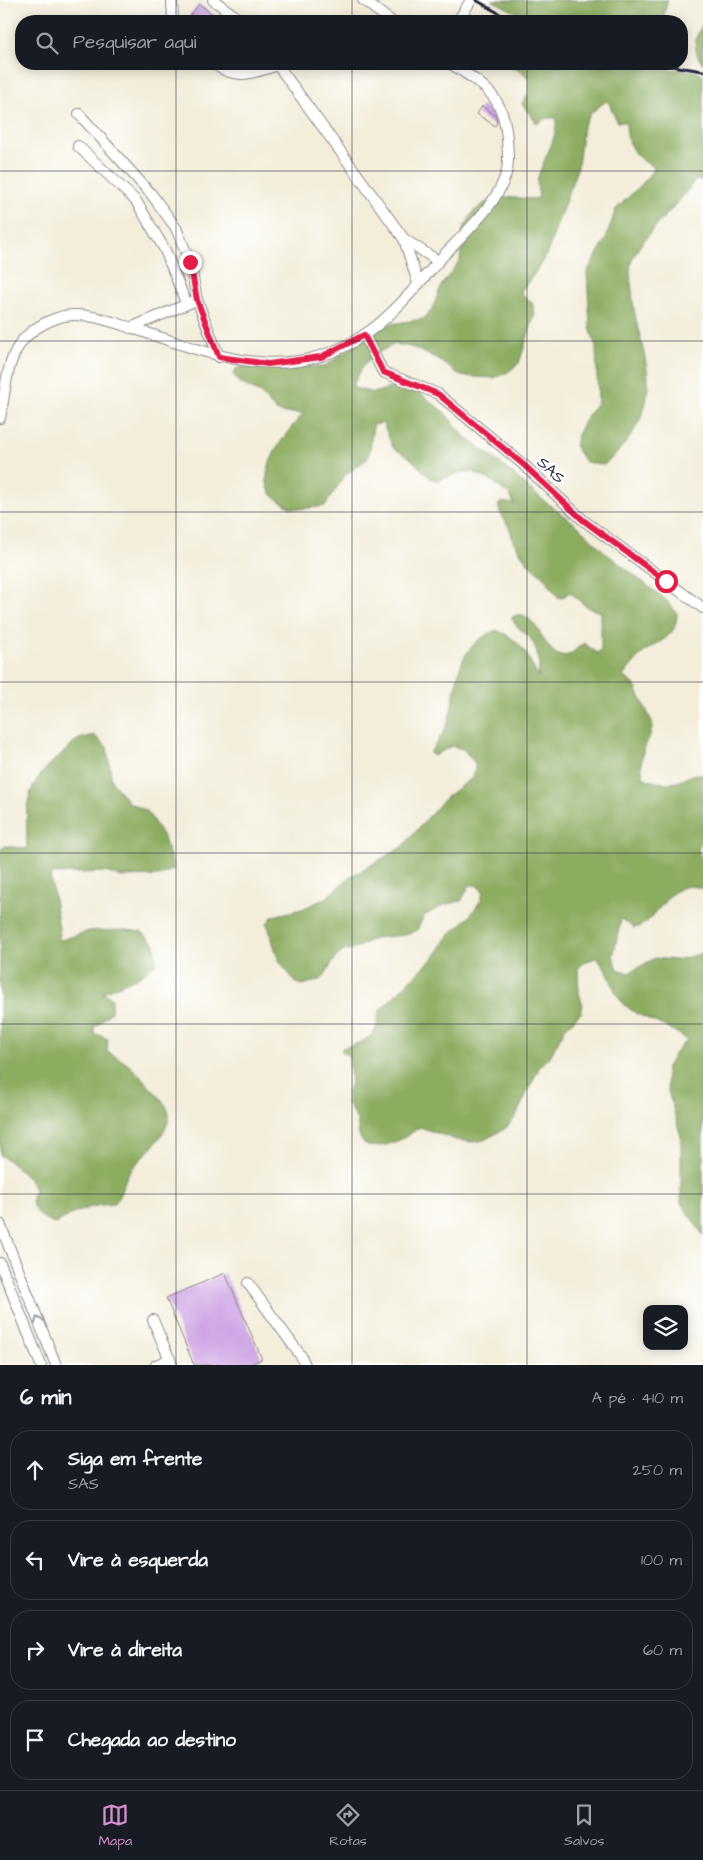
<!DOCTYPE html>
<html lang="pt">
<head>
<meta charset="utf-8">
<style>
	:root { --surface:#171b24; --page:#20242c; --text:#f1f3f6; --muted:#9ea1a6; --line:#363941; --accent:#d690ce }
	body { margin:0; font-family:"Architects Daughter",sans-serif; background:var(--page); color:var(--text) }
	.controls { position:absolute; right:15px; bottom:15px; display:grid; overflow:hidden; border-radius:10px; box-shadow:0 2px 12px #0003 }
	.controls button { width:45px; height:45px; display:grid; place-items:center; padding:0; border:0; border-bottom:1px solid var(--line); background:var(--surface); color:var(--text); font:25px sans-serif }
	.stop { position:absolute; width:15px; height:15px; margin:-11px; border:4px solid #e11d48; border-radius:50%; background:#fff }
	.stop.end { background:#e11d48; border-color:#fff; box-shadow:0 1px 5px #0008 }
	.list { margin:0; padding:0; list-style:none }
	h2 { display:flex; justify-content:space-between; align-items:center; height:65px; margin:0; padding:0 20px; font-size:21px }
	h2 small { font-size:16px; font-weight:400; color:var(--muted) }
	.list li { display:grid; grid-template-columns:32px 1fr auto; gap:15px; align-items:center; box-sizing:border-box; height:80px; margin:0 10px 10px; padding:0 10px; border:1px solid var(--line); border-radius:20px }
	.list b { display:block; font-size:19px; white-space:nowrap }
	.list p { margin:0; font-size:16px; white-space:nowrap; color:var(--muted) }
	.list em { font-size:16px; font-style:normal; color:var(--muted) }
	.icon { flex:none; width:28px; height:28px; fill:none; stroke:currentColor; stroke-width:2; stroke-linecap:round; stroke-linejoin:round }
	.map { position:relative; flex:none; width:703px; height:1365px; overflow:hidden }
	.search { position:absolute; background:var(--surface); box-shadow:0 2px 12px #0003; left:15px; right:15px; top:15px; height:55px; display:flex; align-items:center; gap:12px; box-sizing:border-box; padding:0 18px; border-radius:20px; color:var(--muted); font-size:19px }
	.sheet { height:425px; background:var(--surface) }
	nav { display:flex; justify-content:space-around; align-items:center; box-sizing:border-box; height:70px; border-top:1px solid var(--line); background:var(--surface); font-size:14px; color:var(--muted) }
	nav a { display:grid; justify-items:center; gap:2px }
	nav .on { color:var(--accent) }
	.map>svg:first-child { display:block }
</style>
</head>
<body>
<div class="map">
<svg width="703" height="1365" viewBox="0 0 703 1365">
	<rect width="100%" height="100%" fill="#fff"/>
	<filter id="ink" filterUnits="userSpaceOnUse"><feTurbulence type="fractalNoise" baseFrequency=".02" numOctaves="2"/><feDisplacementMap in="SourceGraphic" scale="10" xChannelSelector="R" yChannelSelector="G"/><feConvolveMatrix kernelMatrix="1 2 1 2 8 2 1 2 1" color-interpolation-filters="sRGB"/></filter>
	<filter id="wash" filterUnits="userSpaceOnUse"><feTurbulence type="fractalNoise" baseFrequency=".0096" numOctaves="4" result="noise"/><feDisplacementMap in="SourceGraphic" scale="20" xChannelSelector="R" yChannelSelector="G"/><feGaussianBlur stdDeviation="1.12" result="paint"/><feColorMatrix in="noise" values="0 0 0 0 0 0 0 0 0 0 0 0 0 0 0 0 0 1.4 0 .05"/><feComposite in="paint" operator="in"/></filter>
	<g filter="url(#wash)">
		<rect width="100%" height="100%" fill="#f3edd9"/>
		<g fill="#8cac60" stroke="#57674e">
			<polygon points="491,0 668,0 662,21 533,21"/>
			<path d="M703,25v39c-10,-12 -10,-27 0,-39z"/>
			<path d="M506,64h133v4c22,4 45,-2 64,6v107l-8,-1c-14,23 -60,62 -64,84 -2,8 0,18 1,26 1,27 11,52 15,79 6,40 -14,71 -43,96l-19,-3 -10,-15c3,-19 11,-31 23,-45l-2,-55 -6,-19 -3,-56 18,-31 11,-32 27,-26 12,-16c-21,-8 -29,-23 -29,-45h-9l-8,-19 -3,-2 -15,12 -8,13 -5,40 -31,87 -12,20 -14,18 1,4 10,7 3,12 -16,49 -11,9 -14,6 -33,-2 -25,-18 -25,-11 -16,-3 -16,8 -15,12 -11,21 1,3 19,5 26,-8 21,8 24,19 22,26 27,19 51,44 33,24 30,29 58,45 12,14c0,27 -20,27 -36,42 -7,7 -12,14 -18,21l11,8 19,40c-4,21 -17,30 -9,54 8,4 24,7 32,4 10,-2 16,-11 27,-7v63l-5,11 5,16v24c-36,-15 -43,35 -69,39l-13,-9 -8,38 5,12 11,4 26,-15 21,2 27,-7v282l-22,-32v-66l-14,-50 -1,-18 9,-16 12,-13c-18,-15 -46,-21 -61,-34 -15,-12 -14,-36 -30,-48l-12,4 -6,7 1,24 4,12 -2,8 -16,15 -15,29 -10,9 -25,52 -9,10 -22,12 -11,2 -17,-2 -36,-13c-15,11 -33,22 -53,19l-8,-9 -2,-17 -10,-18v-9l4,-10 -2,-27 -7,-4v-4c12,-3 32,-8 35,-23 2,-7 0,-9 4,-16l53,-52 16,-23 19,-17 12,-17 2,-9 -7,-6h-6l-9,16 -17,4 -20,11 -7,14 -12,5 -31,3 -18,10 -12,3 -7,5 -15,23 -19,6 -7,-2 -18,-24 -11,-36 6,-7 29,-7 24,-11 24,-21 52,-30 44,-50 26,-19 3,-7v-8l-12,-14 -12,-3 -17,10 -4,-3c6,-10 16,-22 19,-34 10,-39 5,-71 47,-89 25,9 31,25 42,47 2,-13 0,-29 -8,-39 -6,-7 -17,-12 -18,-21 26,-15 32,48 56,38 5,-2 11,-9 16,-12l13,10 4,-2v-39l-13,-4 -18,-16 -8,6 -4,-1 -16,-22 -15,-13 -14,-21 -3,-12 -10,-17 -2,-7 3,-3 13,2 -4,-9 -20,-15 -17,-8 -14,1 -22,7 -7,-2 -21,-21 -16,-9 -10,-25 -10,2 -3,25 -3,9 -22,16 -20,31c-10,1 -23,4 -32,2 -3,0 -7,-3 -10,-5 -39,-19 2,-70 21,-90h-22l-6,-2 -16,-18 -20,-10 -7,-9 4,-6 10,-2 77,1 59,-42 40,-6 9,-9 9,-24 19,-26 3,-31 10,-17 12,-9 13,-6 36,2 5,-2c-1,-6 -3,-14 -1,-20 6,-20 20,-38 18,-59h-10l-9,6 -15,-20 7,-12 1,-10 -5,-8z"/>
			<path d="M94,735l13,12 5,34 16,21 19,9 17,27 10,31 -15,7 -38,1 -16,-5 -55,2 10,61 -2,6 31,-10 37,-1 16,2 13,12 1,19 -16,13 -38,17 10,4 -1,15 -17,16v5l14,6 -1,13c21,10 27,17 42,34 6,7 18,17 20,27 2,20 -27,43 -38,57 -8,9 -8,24 -17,34 -23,1 -39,7 -59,20 -14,-5 -30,-18 -20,-34 -5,-15 -22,-26 -35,-35v-305l6,-4 21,3c-1,-45 -4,-62 32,-93 17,-14 12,-16 35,-21z"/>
		</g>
		<g id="blocks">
			<g fill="#cda3e4">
				<polygon points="199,4 222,21 186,21"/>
				<polygon points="482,106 495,115 497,123 495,126 477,114"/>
				<polygon points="225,1273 262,1359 248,1365 194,1365 166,1298"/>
			</g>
		</g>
	</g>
	<g filter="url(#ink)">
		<use href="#blocks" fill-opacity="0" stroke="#8a888a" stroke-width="1"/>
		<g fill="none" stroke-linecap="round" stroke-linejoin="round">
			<defs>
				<g id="minor">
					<polyline points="172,0 173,21"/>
					<polyline points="213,0 242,21"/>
					<polyline points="363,0 391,21"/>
					<polyline points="458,21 471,0"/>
					<path d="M214,64c23,17 39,9 64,1"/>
					<polyline points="277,64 404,239 418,283"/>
					<polyline points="79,114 152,195 176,228 190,262 197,300 130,328"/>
					<polyline points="78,146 136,201 165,250 186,303"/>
					<polyline points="404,239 438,261"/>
					<polyline points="197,300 219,357"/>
					<polyline points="364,335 383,372 438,394 525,466 583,520 703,608"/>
					<path d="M0,418c9,-46 6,-82 57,-100 24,-9 55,4 78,11 79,26 152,58 229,6 29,-19 56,-53 79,-79 23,-24 66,-62 65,-97 -1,-55 -11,-67 -57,-95"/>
					<polyline points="0,1224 56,1365"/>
					<polyline points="0,1263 41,1365"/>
					<polyline points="248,1283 301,1356 305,1365"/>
					<polyline points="153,1320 172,1365"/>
					<polyline points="156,1365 170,1359"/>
				</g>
			</defs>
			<use href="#minor" stroke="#8a888a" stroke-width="12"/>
			<use href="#minor" stroke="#fff" stroke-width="10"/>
			<g stroke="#22223b" stroke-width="3">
				<polyline points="476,0 512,21"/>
				<polyline points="659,64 703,71"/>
			</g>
		</g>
		<defs><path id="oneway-chevron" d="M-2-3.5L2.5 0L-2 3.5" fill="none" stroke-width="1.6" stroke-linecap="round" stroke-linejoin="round" transform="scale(1.25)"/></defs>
		<use stroke="#9c9ca7" href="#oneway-chevron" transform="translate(38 1320) rotate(-112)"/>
	</g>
	<g fill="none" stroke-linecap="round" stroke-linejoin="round" filter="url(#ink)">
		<polyline stroke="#e11d48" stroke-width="6" points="190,262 197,300 219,357 268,364 321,357 364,335 383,372 438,394 525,466 583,520 666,581"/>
	</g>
	<path fill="none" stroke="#22223b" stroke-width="1" stroke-opacity="0.55" d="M176,0v21M352,0v21M527,0v21M176,64v1301M352,64v1301M527,64v1301M0,171h703M0,341h703M0,512h703M0,682h703M0,853h703M0,1024h703M0,1194h703"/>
	<g text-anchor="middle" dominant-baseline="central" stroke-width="5" stroke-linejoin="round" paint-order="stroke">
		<g font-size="16" fill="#22223b" stroke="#fff">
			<text transform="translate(551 470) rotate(43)">SAS</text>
		</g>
	</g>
</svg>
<div class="controls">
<button><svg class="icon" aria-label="layers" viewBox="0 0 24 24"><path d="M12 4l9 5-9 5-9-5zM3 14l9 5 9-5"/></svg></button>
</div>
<div class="stop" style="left:666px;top:581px"></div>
<div class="stop end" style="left:190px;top:262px"></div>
<div class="search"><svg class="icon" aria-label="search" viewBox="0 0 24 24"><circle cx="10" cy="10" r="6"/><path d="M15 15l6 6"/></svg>Pesquisar aqui</div>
</div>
<section class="sheet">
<h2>6 min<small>A pé · 410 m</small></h2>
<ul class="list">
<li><svg class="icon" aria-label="ahead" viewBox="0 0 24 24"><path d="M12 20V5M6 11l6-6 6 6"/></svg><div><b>Siga em frente</b><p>SAS</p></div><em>250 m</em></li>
<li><svg class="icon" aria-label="left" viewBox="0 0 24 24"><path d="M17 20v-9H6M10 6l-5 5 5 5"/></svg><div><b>Vire à esquerda</b></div><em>100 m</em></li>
<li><svg class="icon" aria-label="right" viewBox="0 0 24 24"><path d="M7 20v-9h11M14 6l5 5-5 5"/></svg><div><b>Vire à direita</b></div><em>60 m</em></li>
<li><svg class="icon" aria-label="arrive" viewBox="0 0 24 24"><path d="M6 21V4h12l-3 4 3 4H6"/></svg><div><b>Chegada ao destino</b></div></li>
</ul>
</section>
<nav>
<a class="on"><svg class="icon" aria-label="map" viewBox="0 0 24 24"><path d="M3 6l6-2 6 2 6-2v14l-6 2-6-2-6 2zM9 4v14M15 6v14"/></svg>Mapa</a>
<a><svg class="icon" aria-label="directions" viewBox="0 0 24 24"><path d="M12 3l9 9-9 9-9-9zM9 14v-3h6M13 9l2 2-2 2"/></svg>Rotas</a>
<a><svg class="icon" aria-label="saved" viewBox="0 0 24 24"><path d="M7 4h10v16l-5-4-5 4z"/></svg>Salvos</a>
</nav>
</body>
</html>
